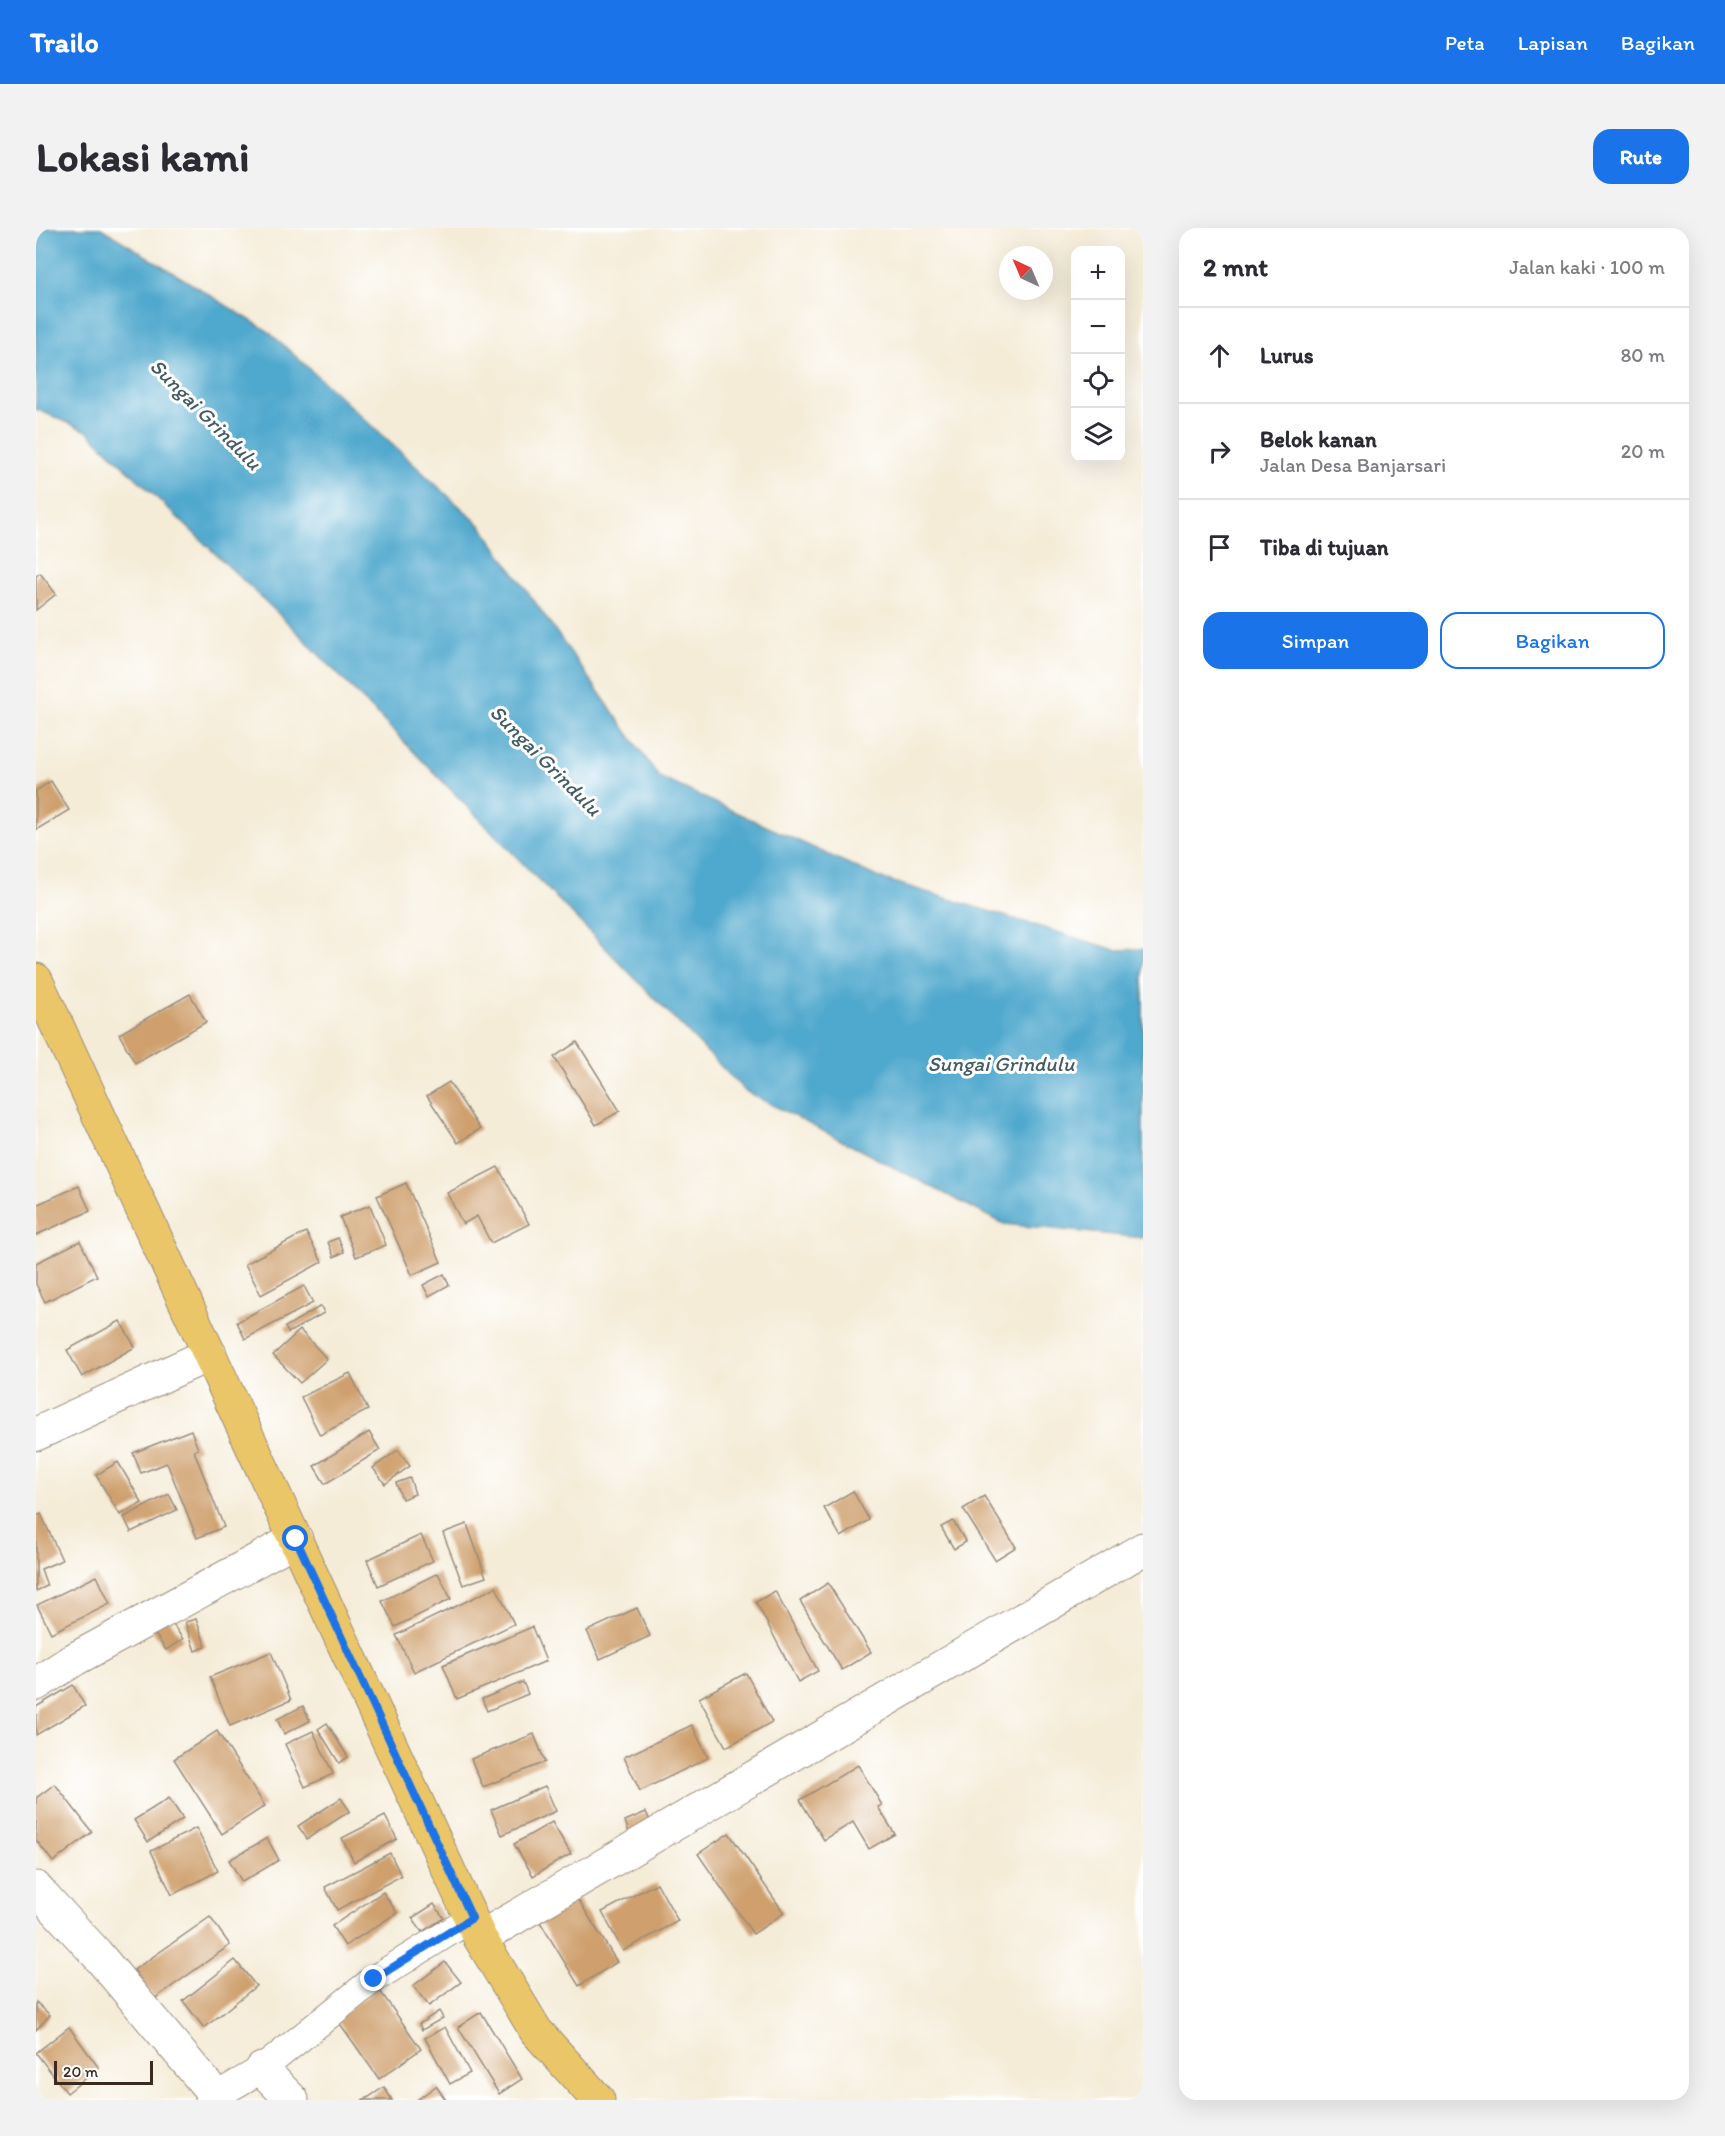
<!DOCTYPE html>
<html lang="id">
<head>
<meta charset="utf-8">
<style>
	:root { --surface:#fff; --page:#f2f2f3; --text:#2b2b33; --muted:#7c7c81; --line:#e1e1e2; --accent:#1a73e8 }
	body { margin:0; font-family:Itim,sans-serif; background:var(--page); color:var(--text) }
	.controls { position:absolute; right:18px; top:18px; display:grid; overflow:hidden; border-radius:12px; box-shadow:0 6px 24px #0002 }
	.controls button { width:54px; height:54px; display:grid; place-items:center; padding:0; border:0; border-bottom:2px solid var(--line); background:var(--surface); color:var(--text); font:30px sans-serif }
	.compass { position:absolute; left:963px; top:18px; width:54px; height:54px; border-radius:50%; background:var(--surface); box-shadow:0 6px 24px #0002; rotate:316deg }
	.scale { position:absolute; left:18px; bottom:15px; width:99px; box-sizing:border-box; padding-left:6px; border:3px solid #3b2a1e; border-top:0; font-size:16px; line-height:21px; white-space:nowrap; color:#3b2a1e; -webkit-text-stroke:4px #fff; paint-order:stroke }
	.stop { position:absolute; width:18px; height:18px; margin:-14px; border:4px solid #1a73e8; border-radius:50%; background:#fff }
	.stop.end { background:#1a73e8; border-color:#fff; box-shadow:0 2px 6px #0008 }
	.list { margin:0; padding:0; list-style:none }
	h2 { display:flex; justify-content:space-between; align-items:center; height:78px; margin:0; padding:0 24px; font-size:26px }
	h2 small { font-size:20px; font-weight:400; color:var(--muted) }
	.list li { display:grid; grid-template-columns:39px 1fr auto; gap:18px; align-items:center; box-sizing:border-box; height:96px; padding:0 24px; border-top:2px solid var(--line) }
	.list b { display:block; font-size:22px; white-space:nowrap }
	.list p { margin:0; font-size:20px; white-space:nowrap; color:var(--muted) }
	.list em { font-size:20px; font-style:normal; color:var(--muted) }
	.actions { display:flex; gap:12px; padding:18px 24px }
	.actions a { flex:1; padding:14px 0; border:2px solid var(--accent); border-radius:18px; text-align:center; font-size:21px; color:var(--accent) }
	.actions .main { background:var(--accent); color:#fff }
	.icon { flex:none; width:33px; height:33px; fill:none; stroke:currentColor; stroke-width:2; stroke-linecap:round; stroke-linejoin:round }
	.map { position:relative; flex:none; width:1107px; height:1872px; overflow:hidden; border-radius:18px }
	header { display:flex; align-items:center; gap:36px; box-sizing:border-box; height:84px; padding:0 30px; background:var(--accent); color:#fff }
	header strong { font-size:28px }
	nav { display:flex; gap:33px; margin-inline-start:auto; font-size:21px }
	.intro { display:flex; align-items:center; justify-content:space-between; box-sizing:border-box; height:144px; padding:0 36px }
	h1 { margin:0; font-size:42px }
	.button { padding:15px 27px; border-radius:18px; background:var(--accent); color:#fff; font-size:21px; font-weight:700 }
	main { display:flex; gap:36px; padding:0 36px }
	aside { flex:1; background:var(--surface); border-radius:18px; box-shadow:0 6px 24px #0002 }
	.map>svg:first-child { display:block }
</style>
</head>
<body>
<header>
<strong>Trailo</strong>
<nav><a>Peta</a><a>Lapisan</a><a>Bagikan</a></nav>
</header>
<div class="intro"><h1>Lokasi kami</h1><a class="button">Rute</a></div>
<main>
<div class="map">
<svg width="1107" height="1872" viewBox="0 0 1107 1872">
	<rect width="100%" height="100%" fill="#fff"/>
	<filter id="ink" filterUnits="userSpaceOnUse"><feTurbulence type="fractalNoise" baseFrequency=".0167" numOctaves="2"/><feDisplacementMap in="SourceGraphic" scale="12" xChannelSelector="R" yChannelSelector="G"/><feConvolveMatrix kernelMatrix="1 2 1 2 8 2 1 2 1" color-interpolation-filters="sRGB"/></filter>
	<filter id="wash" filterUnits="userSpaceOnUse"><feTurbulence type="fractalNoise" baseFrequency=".008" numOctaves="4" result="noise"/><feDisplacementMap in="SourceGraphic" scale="24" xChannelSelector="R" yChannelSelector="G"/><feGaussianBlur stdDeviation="1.35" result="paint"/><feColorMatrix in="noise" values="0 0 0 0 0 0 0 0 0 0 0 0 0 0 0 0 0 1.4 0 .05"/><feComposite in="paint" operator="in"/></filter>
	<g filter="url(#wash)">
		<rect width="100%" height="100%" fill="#f5ecd8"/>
		<polygon fill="#50a8cd" stroke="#466976" stroke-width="1.5" points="0,0 65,0 232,103 445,298 623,549 841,649 1080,722 1107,721 1107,1010 968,996 709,863 251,394 51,203 0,181"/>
		<g id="blocks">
			<g fill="#cfa06e">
				<polygon points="4,345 20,366 0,382 0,348"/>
				<polygon points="15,553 33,582 0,602 0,563"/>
				<polygon points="154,766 170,794 99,835 83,806"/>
				<polygon points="541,814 584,883 560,897 518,829"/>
				<polygon points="413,854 444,901 422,915 391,868"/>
				<polygon points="462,939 493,996 455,1015 441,988 427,996 411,965"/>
				<polygon points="370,955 405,1034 376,1047 341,968"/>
				<polygon points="43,958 54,983 0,1007 0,977"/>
				<polygon points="334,977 350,1017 320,1029 304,989"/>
				<polygon points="270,1004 286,1034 225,1067 209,1036"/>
				<polygon points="302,1010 308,1024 298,1029 292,1014"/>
				<polygon points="44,1013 61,1048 9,1074 0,1056 0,1035"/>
				<polygon points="408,1046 413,1057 393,1068 387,1057"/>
				<polygon points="268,1058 277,1075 209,1111 201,1094"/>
				<polygon points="285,1078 288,1085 252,1105 249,1099"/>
				<polygon points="84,1093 99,1119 46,1149 31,1122"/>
				<polygon points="264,1102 291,1131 264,1155 237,1127"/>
				<polygon points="314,1145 332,1182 284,1207 265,1169"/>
				<polygon points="155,1202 162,1221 158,1223 188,1299 161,1310 131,1235 105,1245 97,1225"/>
				<polygon points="333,1204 344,1222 289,1256 278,1238"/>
				<polygon points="362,1222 374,1238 349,1256 337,1240"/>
				<polygon points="82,1234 106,1275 84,1287 60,1247"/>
				<polygon points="374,1250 379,1266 366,1271 360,1255"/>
				<polygon points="817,1263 833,1292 805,1309 788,1280"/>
				<polygon points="133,1266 141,1282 95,1304 88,1289"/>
				<polygon points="948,1268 980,1319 959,1332 927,1281"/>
				<polygon points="5,1286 26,1332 5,1341 11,1358 0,1363 0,1288"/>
				<polygon points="917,1293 930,1314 918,1321 905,1299"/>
				<polygon points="431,1296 450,1349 427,1357 407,1305"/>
				<polygon points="385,1307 397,1333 342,1358 331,1332"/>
				<polygon points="402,1345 415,1371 359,1399 346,1373"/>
				<polygon points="61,1348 74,1376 15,1405 1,1377"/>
				<polygon points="792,1355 835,1424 806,1442 764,1373"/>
				<polygon points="460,1359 478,1396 378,1444 360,1407"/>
				<polygon points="739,1363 782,1443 762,1454 720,1374"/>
				<polygon points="601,1380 614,1408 564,1431 551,1403"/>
				<polygon points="131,1388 147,1411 130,1422 114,1399"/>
				<polygon points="160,1391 170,1419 159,1423 149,1394"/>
				<polygon points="496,1399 510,1433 421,1471 407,1437"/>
				<polygon points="235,1424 255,1472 194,1498 174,1449"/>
				<polygon points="710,1445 736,1494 690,1519 663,1470"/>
				<polygon points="487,1454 492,1466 451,1483 446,1471"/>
				<polygon points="37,1457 49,1478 0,1507 0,1479"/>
				<polygon points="267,1478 274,1493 248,1506 241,1491"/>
				<polygon points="291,1495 312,1529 303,1535 282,1501"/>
				<polygon points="656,1497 672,1530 604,1563 588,1529"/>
				<polygon points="181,1503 229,1578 186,1606 138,1531"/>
				<polygon points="277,1503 297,1546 269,1559 249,1516"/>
				<polygon points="498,1506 509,1534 447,1559 435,1531"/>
				<polygon points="822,1537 846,1577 842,1579 859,1606 833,1621 817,1594 788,1612 764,1572"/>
				<polygon points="19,1556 56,1604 17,1634 0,1612 0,1570"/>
				<polygon points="509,1558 520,1583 466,1607 455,1582"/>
				<polygon points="133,1570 147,1591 112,1614 98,1592"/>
				<polygon points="305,1570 314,1583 271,1611 262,1598"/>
				<polygon points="610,1584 616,1597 594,1607 589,1593"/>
				<polygon points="349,1588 361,1611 318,1634 306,1610"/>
				<polygon points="516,1594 535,1626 497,1648 478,1616"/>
				<polygon points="160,1600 182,1643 136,1667 115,1623"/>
				<polygon points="693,1605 748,1685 717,1706 662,1626"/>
				<polygon points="231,1610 243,1632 206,1654 193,1632"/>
				<polygon points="354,1625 365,1648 301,1682 289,1659"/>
				<polygon points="621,1655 642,1693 587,1723 566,1684"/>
				<polygon points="347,1664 361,1685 309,1718 296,1698"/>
				<polygon points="542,1671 581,1734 543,1758 504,1694"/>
				<polygon points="398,1676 408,1690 386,1704 376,1690"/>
				<polygon points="174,1689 194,1717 118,1771 98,1742"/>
				<polygon points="199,1732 220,1758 168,1800 147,1773"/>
				<polygon points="409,1734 425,1754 393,1778 377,1758"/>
				<polygon points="342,1760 385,1821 343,1851 300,1790"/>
				<polygon points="0,1774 14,1787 0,1802"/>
				<polygon points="403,1783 407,1790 386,1802 383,1796"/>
				<polygon points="445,1784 486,1851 463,1866 422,1799"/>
				<polygon points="33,1799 63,1840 31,1865 0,1825"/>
				<polygon points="409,1799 434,1845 414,1856 389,1810"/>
				<polygon points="400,1858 410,1872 381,1872"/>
				<polygon points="348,1859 356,1872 326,1872 333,1869"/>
			</g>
		</g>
	</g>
	<g filter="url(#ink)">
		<use href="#blocks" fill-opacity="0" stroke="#988b7b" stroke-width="1.5"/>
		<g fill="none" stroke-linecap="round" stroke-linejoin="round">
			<defs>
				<polyline id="pedestrian" points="173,1872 226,1841 338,1751 436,1690"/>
				<g id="minor">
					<polyline points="0,1206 174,1126"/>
					<polyline points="0,1456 39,1431 260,1311"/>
					<polyline points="0,1660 60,1725 180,1868"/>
					<polyline points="444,1710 1107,1321"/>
					<polyline points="226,1841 256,1872"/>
				</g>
				<polyline id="primary" points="0,752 444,1710 500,1803 562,1872"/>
			</defs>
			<use href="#pedestrian" stroke="#988b7b" stroke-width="29"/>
			<use href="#minor" stroke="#988b7b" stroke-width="35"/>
			<use href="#primary" stroke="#988b7b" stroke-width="35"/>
			<use href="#pedestrian" stroke="#fff" stroke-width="27"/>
			<use href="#minor" stroke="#fff" stroke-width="33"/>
			<use href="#primary" stroke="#ebc669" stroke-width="33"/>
		</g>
	</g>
	<g fill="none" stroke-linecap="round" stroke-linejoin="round" filter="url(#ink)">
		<polyline stroke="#1a73e8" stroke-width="8" points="260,1311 436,1690 338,1751"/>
	</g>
	<g text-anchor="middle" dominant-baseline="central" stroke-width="6" stroke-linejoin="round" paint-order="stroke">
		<g font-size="21" font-style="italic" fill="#435c64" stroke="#fff">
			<text transform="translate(170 186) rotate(45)">Sungai Grindulu</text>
			<text transform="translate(510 532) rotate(45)">Sungai Grindulu</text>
			<text x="965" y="835">Sungai Grindulu</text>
		</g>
	</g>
</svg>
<div class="controls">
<button>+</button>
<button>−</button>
<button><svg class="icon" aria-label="locate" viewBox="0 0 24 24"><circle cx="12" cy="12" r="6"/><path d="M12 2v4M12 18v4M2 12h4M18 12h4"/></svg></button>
<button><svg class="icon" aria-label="layers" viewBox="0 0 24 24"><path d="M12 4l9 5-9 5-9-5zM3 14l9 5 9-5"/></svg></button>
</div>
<svg class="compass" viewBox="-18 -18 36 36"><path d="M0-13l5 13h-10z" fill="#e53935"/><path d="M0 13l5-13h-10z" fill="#7c7c81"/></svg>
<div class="scale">20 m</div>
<div class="stop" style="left:260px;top:1311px"></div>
<div class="stop end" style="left:338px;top:1751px"></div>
</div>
<aside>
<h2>2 mnt<small>Jalan kaki · 100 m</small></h2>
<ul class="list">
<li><svg class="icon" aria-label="ahead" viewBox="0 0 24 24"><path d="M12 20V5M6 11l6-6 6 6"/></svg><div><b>Lurus</b></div><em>80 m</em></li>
<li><svg class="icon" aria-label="right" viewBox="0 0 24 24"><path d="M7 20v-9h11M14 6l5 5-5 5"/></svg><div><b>Belok kanan</b><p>Jalan Desa Banjarsari</p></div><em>20 m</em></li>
<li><svg class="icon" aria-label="arrive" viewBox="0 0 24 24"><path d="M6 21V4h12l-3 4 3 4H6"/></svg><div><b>Tiba di tujuan</b></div></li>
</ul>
<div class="actions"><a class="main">Simpan</a><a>Bagikan</a></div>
</aside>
</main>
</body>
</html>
